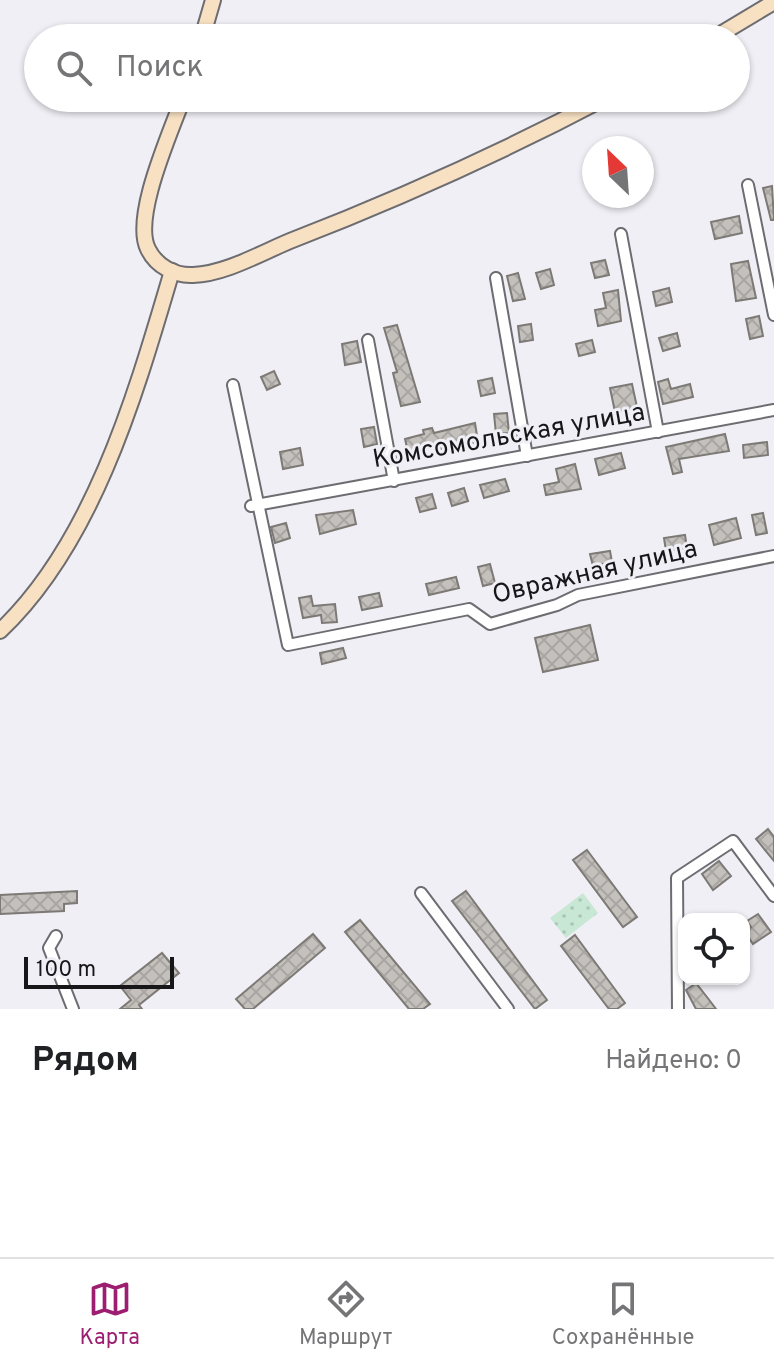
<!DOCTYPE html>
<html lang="ru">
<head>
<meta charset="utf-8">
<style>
	:root { --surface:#fff; --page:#f2f2f2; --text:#202124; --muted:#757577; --line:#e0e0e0; --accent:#9d1d71 }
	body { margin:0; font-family:Overpass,sans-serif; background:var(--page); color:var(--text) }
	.controls { position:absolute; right:24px; bottom:24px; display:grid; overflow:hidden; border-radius:16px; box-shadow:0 2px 6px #0004 }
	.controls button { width:72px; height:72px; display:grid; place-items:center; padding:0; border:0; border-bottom:2px solid var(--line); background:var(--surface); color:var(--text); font:40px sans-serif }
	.compass { position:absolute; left:582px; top:136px; width:72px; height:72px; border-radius:50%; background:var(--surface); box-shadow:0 2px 6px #0004; rotate:335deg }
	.scale { position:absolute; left:24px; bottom:20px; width:150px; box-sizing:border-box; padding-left:8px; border:4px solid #171719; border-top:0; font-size:22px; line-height:28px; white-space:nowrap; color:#171719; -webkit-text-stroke:6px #f0eff5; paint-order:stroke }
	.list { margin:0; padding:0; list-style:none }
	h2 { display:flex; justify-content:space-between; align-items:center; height:104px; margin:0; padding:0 32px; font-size:34px }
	h2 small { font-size:26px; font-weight:400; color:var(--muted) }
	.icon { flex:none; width:44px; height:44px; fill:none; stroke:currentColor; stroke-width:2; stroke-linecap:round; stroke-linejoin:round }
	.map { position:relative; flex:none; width:774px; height:1009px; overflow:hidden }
	.search { position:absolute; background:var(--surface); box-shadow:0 2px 6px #0004; left:24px; right:24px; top:24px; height:88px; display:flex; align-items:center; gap:20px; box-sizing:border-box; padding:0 28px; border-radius:44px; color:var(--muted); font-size:30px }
	.sheet { height:248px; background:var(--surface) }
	nav { display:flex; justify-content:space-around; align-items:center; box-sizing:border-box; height:112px; border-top:2px solid var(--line); background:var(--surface); font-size:22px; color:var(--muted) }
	nav a { display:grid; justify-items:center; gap:4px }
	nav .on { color:var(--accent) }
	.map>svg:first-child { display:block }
</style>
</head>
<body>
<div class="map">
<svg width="774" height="1009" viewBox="0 0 774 1009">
	<defs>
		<pattern id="park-dots" width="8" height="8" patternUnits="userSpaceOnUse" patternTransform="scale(2)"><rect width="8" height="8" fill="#c8e8d5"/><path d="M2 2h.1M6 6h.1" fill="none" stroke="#abc6b6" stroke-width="1.8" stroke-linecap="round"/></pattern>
		<pattern id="building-cross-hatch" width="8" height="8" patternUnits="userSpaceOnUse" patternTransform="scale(2)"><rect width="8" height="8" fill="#c4c1bd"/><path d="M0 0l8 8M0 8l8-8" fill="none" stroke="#a8a5a2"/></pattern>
	</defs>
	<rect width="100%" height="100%" fill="#f0eff5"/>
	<polygon fill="url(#park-dots)" points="583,893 598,913 566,938 550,918"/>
	<g fill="url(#building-cross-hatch)" stroke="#7d7a76" stroke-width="2">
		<polygon points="772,186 774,220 771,220 763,188"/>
		<polygon points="739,216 742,233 715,239 711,222"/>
		<polygon points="605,260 609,275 595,278 591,263"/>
		<polygon points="748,261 756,298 736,301 731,264"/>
		<polygon points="550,269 554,285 541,289 536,273"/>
		<polygon points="518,273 525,299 513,301 507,276"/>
		<polygon points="669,288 672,302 656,306 653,292"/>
		<polygon points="618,290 621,321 598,326 595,310 606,308 603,293"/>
		<polygon points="759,316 763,336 750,339 746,319"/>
		<polygon points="531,324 533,340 520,342 518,326"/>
		<polygon points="397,325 420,402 401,406 393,373 397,372 384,328"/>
		<polygon points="677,333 680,346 663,351 659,338"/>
		<polygon points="592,340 595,352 579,356 576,344"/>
		<polygon points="357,341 361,362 345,365 342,344"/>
		<polygon points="274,371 280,384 267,390 261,377"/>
		<polygon points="492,378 495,393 481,396 478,381"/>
		<polygon points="668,379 671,389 690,384 693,397 663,404 658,382"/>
		<polygon points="632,384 637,407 615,412 610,388"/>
		<polygon points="507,413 509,433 496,434 494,414"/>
		<polygon points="475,423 478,442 440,449 439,442 408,452 405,439 424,434 423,430 432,428 434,433"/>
		<polygon points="374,427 377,444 364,447 361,429"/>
		<polygon points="725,434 729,451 679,459 682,472 673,474 666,447"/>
		<polygon points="767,442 768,455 744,458 743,445"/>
		<polygon points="300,448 303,465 283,469 280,452"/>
		<polygon points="621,453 625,468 599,475 595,459"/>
		<polygon points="575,464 581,489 546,495 544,485 559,482 556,469"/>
		<polygon points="505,479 509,491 484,498 480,485"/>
		<polygon points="464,488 468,501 452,506 448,493"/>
		<polygon points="432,494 436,508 420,512 416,498"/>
		<polygon points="353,510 356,524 320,534 316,515"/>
		<polygon points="763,513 767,533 756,535 752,515"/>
		<polygon points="736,518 741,538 714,545 709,525"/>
		<polygon points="286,523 290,538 275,543 271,527"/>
		<polygon points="685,535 687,548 666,551 664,538"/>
		<polygon points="610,551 612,562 593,566 590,554"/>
		<polygon points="490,564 495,583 483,586 478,567"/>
		<polygon points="456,577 459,588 429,595 426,584"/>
		<polygon points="379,593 382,606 362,610 359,597"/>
		<polygon points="311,596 313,606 335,604 337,622 322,623 321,615 303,618 299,598"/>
		<polygon points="590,625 598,660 543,672 535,638"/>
		<polygon points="343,648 346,658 322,664 320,653"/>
		<polygon points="768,829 774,837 774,861 756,839"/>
		<polygon points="587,850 637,917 623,927 573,860"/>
		<polygon points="719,861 731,876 713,890 702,874"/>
		<polygon points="77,891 77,903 64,904 64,911 0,914 0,895"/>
		<polygon points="466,891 547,1000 535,1009 452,901"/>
		<polygon points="758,914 771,932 753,944 745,932 751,927 747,921"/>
		<polygon points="360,920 430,1004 423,1009 409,1009 345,932"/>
		<polygon points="313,934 325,948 253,1009 245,1009 236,999"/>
		<polygon points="575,935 625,1003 617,1009 609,1009 561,946"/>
		<polygon points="162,953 179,973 139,1005 142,1009 120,1009 131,1000 120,986"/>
		<polygon points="696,983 710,1001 716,1009 696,1009 686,990"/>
	</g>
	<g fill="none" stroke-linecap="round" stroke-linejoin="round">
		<defs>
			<g id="street">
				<polyline points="748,185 774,315"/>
				<polyline points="621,234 658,432"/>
				<polyline points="496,278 527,456"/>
				<polyline points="368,340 394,481"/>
				<polyline points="233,385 288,645 469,609 490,624 557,605 578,595 774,556"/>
				<polyline points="251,506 774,410"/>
				<polyline points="421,893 508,1009"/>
				<polyline points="56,936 49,948 73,1009"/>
				<polyline points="678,1009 677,878 733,841 774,896"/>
			</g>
			<g id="secondary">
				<polyline points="202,38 213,0"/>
				<polyline points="714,38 774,2"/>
				<path d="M183,98c-12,34 -51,119 -35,151 8,17 27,27 45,26 32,-1 68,-22 97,-34 108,-42 213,-89 315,-143"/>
				<path d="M0,631c94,-89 136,-238 172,-360"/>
			</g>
		</defs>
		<use href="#street" stroke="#6d6c71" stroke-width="14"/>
		<use href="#secondary" stroke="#6d6c71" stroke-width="18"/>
		<use href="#street" stroke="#fff" stroke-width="10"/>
		<use href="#secondary" stroke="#f8e1c3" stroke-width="14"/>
	</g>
	<g text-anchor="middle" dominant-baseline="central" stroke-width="6" stroke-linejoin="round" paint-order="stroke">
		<g font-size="26" fill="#171719" stroke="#f0eff5">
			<text transform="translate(509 437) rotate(-10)">Комсомольская улица</text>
			<text transform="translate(595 573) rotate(-13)">Овражная улица</text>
		</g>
	</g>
</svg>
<div class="controls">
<button><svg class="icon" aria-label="locate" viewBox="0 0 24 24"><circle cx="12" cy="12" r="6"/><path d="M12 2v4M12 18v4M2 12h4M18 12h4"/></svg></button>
</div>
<svg class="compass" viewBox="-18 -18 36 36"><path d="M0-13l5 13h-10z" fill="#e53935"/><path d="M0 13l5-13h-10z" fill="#757577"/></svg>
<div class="scale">100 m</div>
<div class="search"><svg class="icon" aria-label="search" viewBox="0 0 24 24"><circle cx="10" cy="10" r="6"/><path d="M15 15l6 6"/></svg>Поиск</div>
</div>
<section class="sheet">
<h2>Рядом<small>Найдено: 0</small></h2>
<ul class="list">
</ul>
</section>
<nav>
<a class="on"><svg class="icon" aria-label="map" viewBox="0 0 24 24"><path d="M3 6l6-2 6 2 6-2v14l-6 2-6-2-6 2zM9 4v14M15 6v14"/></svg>Карта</a>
<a><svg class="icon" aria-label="directions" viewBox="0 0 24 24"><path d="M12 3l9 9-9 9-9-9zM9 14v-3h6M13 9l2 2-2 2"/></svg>Маршрут</a>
<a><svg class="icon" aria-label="saved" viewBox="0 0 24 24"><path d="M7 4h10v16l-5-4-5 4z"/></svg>Сохранённые</a>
</nav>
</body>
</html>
